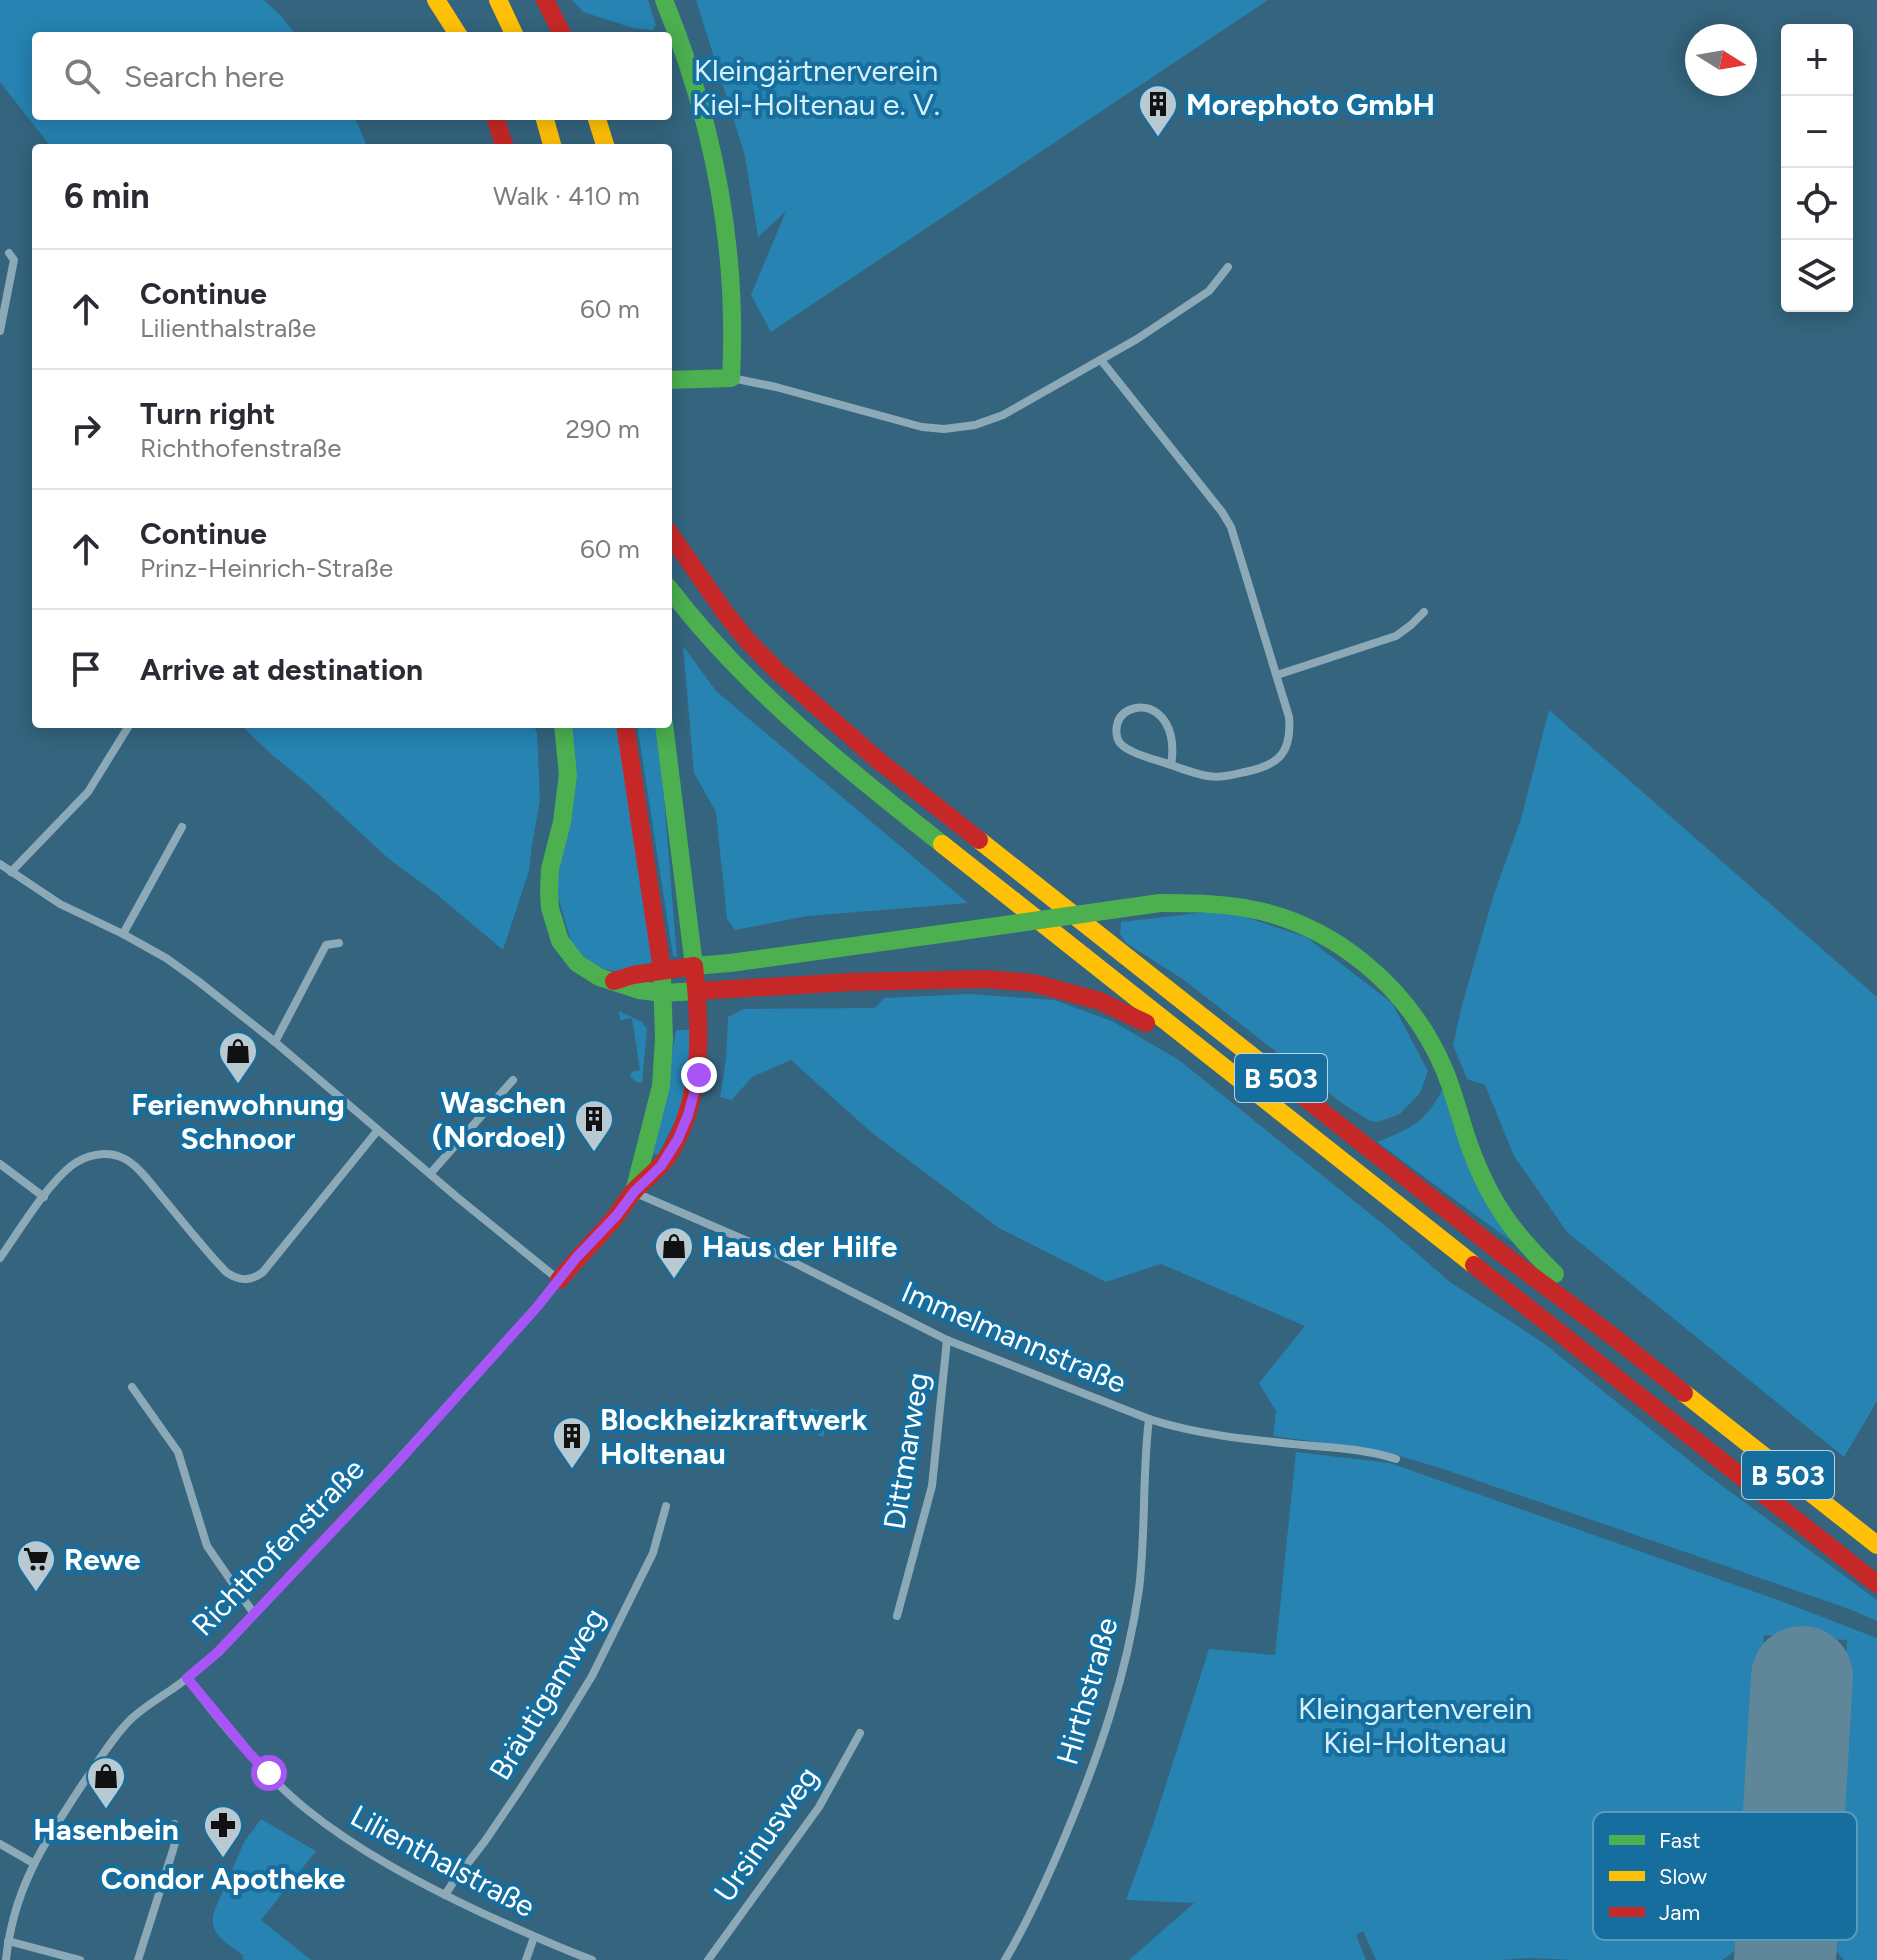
<!DOCTYPE html>
<html lang="en">
<head>
<meta charset="utf-8">
<style>
	:root { --surface:#fff; --page:#f7f7f7; --text:#2b2b33; --muted:#7c7c81; --line:#e1e1e2 }
	body { margin:0; font-family:Figtree,sans-serif; background:var(--page); color:var(--text) }
	.controls { position:absolute; right:24px; top:24px; display:grid; overflow:hidden; border-radius:8px; box-shadow:0 4px 20px #0003 }
	.controls button { width:72px; height:72px; display:grid; place-items:center; padding:0; border:0; border-bottom:2px solid var(--line); background:var(--surface); color:var(--text); font:40px sans-serif }
	.compass { position:absolute; left:1685px; top:24px; width:72px; height:72px; border-radius:50%; background:var(--surface); box-shadow:0 4px 20px #0003; rotate:101deg }
	.stop { position:absolute; width:24px; height:24px; margin:-18px; border:6px solid #a855f7; border-radius:50%; background:#fff }
	.stop.end { background:#a855f7; border-color:#fff; box-shadow:0 2px 8px #0008 }
	.list { margin:0; padding:0; list-style:none }
	h2 { display:flex; justify-content:space-between; align-items:center; height:104px; margin:0; padding:0 32px; font-size:34px }
	h2 small { font-size:26px; font-weight:400; color:var(--muted) }
	.list li { display:grid; grid-template-columns:52px 1fr auto; gap:24px; align-items:center; box-sizing:border-box; height:120px; padding:0 32px; border-top:2px solid var(--line) }
	.list b { display:block; font-size:30px; white-space:nowrap }
	.list p { margin:0; font-size:26px; white-space:nowrap; color:var(--muted) }
	.list em { font-size:26px; font-style:normal; color:var(--muted) }
	.icon { flex:none; width:44px; height:44px; fill:none; stroke:currentColor; stroke-width:2; stroke-linecap:round; stroke-linejoin:round }
	.map { position:relative; flex:none; width:1877px; height:1960px; overflow:hidden }
	.search { position:absolute; background:var(--surface); box-shadow:0 4px 20px #0003; left:32px; top:32px; width:640px; height:88px; display:flex; align-items:center; gap:20px; box-sizing:border-box; padding:0 28px; border-radius:8px; color:var(--muted); font-size:30px }
	.panel { position:absolute; background:var(--surface); box-shadow:0 4px 20px #0003; left:32px; top:144px; width:640px; height:584px; border-radius:8px }
	.map>svg:first-child { display:block }
</style>
</head>
<body>
<div class="map">
<svg width="1877" height="1960" viewBox="0 0 1877 1960">
	<rect width="100%" height="100%" fill="#34647e"/>
	<g fill="#2683b2">
		<polygon points="0,0 264,0 281,16 297,36 36,36 36,116 354,116 368,148 52,148 0,82"/>
		<polygon points="572,0 648,0 656,25 653,30 633,28 583,12"/>
		<polygon points="696,0 1268,0 771,332 751,295 786,211 758,237 745,156"/>
		<polygon points="683,646 716,691 968,903 808,916 735,930 727,919 716,812 694,773"/>
		<polygon points="1549,710 1877,997 1877,1401 1844,1457 1567,1232 1514,1156 1485,1085 1467,1079 1453,1045 1462,1005 1494,894 1521,819"/>
		<polygon points="240,724 533,724 537,733 540,800 532,845 529,871 503,950 435,893 389,859 310,786 271,754"/>
		<polygon points="563,724 625,724 662,970 633,975 577,963 550,869"/>
		<polygon points="637,724 658,724 677,957 673,956"/>
		<polygon points="1224,910 1306,937 1392,1003 1428,1071 1420,1093 1400,1114 1378,1122 1370,1121 1343,1104 1184,980 1126,943 1120,934 1121,922"/>
		<polygon points="970,994 1054,1000 1112,1021 1179,1060 1389,1229 1450,1282 1542,1342 1705,1473 1877,1600 1877,1621 1849,1609 1694,1555 1452,1472 1387,1452 1273,1436 1276,1411 1259,1383 1305,1326 1161,1264 1106,1282 999,1228 872,1133 791,1060 752,1077 732,1100 720,1097 726,1059 728,1017 743,1009 875,1008 884,998"/>
		<polygon points="619,1011 642,1022 647,1029 642,1083 636,1082 629,1075 632,1074 631,1072 640,1070 632,1018 620,1020"/>
		<polygon points="676,1030 692,1030 684,1103 658,1155 653,1154"/>
		<path d="M1442,1090l73,154 -138,-102c33,-13 48,-19 65,-52z"/>
		<polygon points="811,1408 831,1415 823,1437 804,1429"/>
		<polygon points="1296,1452 1390,1463 1778,1600 1877,1638 1877,1960 1844,1960 1828,1941 1847,1640 1764,1635 1746,1936 1731,1954 1722,1960 1573,1960 1530,1958 1499,1960 1376,1960 1363,1931 1356,1935 1366,1960 1129,1960 1194,1903 1126,1900 1152,1828 1209,1649 1275,1655"/>
		<path d="M261,1819l55,32 -55,69 50,40h-67l-2,-2 2,-2c-17,-14 -38,-21 -29,-47l29,-67z"/>
	</g>
	<g fill="none" stroke-linecap="round" stroke-linejoin="round">
		<polyline stroke="#60869a" stroke-width="102" points="1785,1960 1802,1677"/>
		<g stroke="#8ca9b8" stroke-width="8">
			<polyline points="0,331 14,260 9,253"/>
			<path d="M1101,360l121,152 9,15 58,190c3,36 -10,48 -44,55 -13,3 -24,6 -37,4 -13,-2 -25,-7 -37,-11 3,-17 2,-40 -14,-52 -13,-10 -36,-6 -40,12 -1,6 -1,13 3,18 9,11 38,17 51,22"/>
			<polyline points="732,378 776,387 922,427 944,429 975,425 1003,415 1137,339 1209,291 1228,267"/>
			<polyline points="1277,675 1396,636 1411,625 1424,612"/>
			<path d="M0,864l60,40 63,30 43,24 32,23 77,61 183,156 101,82 -22,27 -147,162 -172,183c-15,13 -30,27 -47,38 -14,9 -28,18 -40,29 -20,20 -35,46 -51,69 -37,57 -67,102 -74,172"/>
			<polyline points="11,872 88,792 130,724"/>
			<polyline points="123,934 182,827"/>
			<polyline points="275,1042 326,945 339,943"/>
			<polyline points="0,1164 44,1197"/>
			<polyline points="430,1174 513,1080"/>
			<path d="M638,1194l135,58 174,88 202,79c49,16 103,21 154,26 31,3 63,4 93,14"/>
			<path d="M0,1258c19,-27 46,-72 71,-92 14,-11 35,-16 52,-8 15,7 28,26 39,39 21,25 41,51 64,75 13,9 24,10 37,0l115,-142"/>
			<polyline points="132,1387 178,1452 207,1546 254,1614"/>
			<polyline points="897,1616 932,1486 947,1340"/>
			<path d="M187,1678c32,43 78,98 119,131 52,42 113,74 174,103 37,17 74,34 112,48"/>
			<polyline points="0,1844 33,1863"/>
			<polyline points="445,1895 454,1881 485,1841 519,1791 562,1725 592,1676 653,1553 666,1506"/>
			<polyline points="8,1941 80,1960"/>
			<polyline points="138,1960 173,1850 176,1839 174,1824"/>
			<polyline points="526,1960 534,1937"/>
			<polyline points="708,1960 819,1807 860,1733"/>
			<path d="M1005,1960c24,-40 43,-83 61,-126 33,-79 61,-160 73,-245 7,-57 3,-114 10,-170"/>
		</g>
		<g stroke="#4caf50" stroke-width="18">
			<path d="M664,0c49,120 74,248 67,378l-63,2"/>
			<path d="M668,587c77,101 175,179 274,257"/>
			<polyline points="563,724 568,775 562,822 550,869 549,890 550,908 560,941 577,963 599,977 639,990 663,993 697,991"/>
			<polyline points="664,724 694,966 730,963 955,932"/>
			<path d="M1160,903c29,0 56,0 85,5 88,15 164,79 199,161 11,26 17,54 27,81 20,54 43,84 84,124"/>
			<polyline points="634,1192 661,1086 664,1039 662,976"/>
		</g>
		<g stroke="#ffc107" stroke-width="18">
			<polyline points="436,0 459,36"/>
			<polyline points="498,0 515,36"/>
			<polyline points="544,116 553,148"/>
			<polyline points="596,116 606,148"/>
			<polyline points="979,840 1300,1094"/>
			<polyline points="942,844 1474,1265"/>
			<polyline points="1684,1393 1877,1545"/>
		</g>
		<g stroke="#c62828" stroke-width="18">
			<polyline points="545,0 563,36"/>
			<polyline points="495,116 505,148"/>
			<polyline points="668,531 726,614 747,640 778,672 879,761 979,840"/>
			<polyline points="625,724 662,970"/>
			<polyline points="697,991 851,982 985,979 1033,983 1100,1001 1146,1023"/>
			<polyline points="1300,1094 1496,1249 1615,1338 1684,1393"/>
			<polyline points="1474,1265 1877,1584"/>
			<path d="M559,1280c18,-22 39,-42 57,-64 6,-8 11,-17 18,-25 11,-12 25,-21 34,-35 36,-59 33,-124 26,-190l-61,9 -19,6"/>
		</g>
		<polyline stroke="#4caf50" stroke-width="18" points="955,932 1160,903"/>
	</g>
	<g fill="none" stroke-linecap="round" stroke-linejoin="round">
		<polyline stroke="#a855f7" stroke-width="10" points="269,1773 249,1753 187,1678 218,1652 397,1463 537,1307 576,1258 617,1215 634,1192 661,1166 678,1139 688,1115 699,1075"/>
	</g>
	<defs>
		<symbol id="building-pin" viewBox="-11 -11 22 30"><path d="M0 17L-7.5 6A9.5 9.5 0 1 1 7.5 6Z" fill="#b8c9d2" stroke="#156e9d"/><path d="M-4-6H4V6H1V3H-1V6H-4ZM-2.5-4.3h1.7v1.8h-1.7ZM.8-4.3h1.7v1.8H.8ZM-2.5-1h1.7V.8h-1.7ZM.8-1h1.7V.8H.8Z" fill="#111"/></symbol>
		<symbol id="shop-pin" viewBox="-11 -11 22 30"><path d="M0 17L-7.5 6A9.5 9.5 0 1 1 7.5 6Z" fill="#b8c9d2" stroke="#156e9d"/><path d="M-5-2.5h2.3a2.7 3.5 0 0 1 5.4 0H5L5.5 6h-11ZM-1.5-2.5h3a1.5 2.3 0 0 0-3 0Z" fill="#111"/></symbol>
		<symbol id="supermarket-pin" viewBox="-11 -11 22 30"><path d="M0 17L-7.5 6A9.5 9.5 0 1 1 7.5 6Z" fill="#b8c9d2" stroke="#156e9d"/><path d="M-6-5.5h2.5l.6 2H6L4.5 2H-2.5L-4.4-4H-6ZM-1.5 3.2a1.3 1.3 0 1 0 .1 0ZM3 3.2a1.3 1.3 0 1 0 .1 0Z" fill="#111"/></symbol>
		<symbol id="pharmacy-pin" viewBox="-11 -11 22 30"><path d="M0 17L-7.5 6A9.5 9.5 0 1 1 7.5 6Z" fill="#b8c9d2" stroke="#156e9d"/><path d="M-2-6h4v4h4v4h-4v4h-4v-4h-4v-4h4Z" fill="#111"/></symbol>
	</defs>
	<g fill-rule="evenodd">
		<use href="#building-pin" x="1136" y="82" width="44" height="60"/>
		<use href="#shop-pin" x="216" y="1029" width="44" height="60"/>
		<use href="#building-pin" x="572" y="1097" width="44" height="60"/>
		<use href="#shop-pin" x="652" y="1224" width="44" height="60"/>
		<use href="#building-pin" x="550" y="1414" width="44" height="60"/>
		<use href="#supermarket-pin" x="14" y="1537" width="44" height="60"/>
		<use href="#shop-pin" x="84" y="1754" width="44" height="60"/>
		<use href="#pharmacy-pin" x="201" y="1803" width="44" height="60"/>
	</g>
	<g text-anchor="middle" dominant-baseline="central" stroke-width="8" stroke-linejoin="round" paint-order="stroke">
		<g fill="#156e9d" stroke="#b9d4e2" stroke-width="2">
			<rect x="1235" y="1054" width="92" height="48" rx="6"/>
			<rect x="1742" y="1451" width="92" height="48" rx="6"/>
		</g>
		<g font-size="28" font-weight="bold" fill="#fff">
			<text x="1281" y="1078">B 503</text>
			<text x="1788" y="1475">B 503</text>
		</g>
		<g font-size="30" fill="#d4f0fd" stroke="#156e9d">
			<text x="816" y="70">Kleingärtnerverein<tspan x="816" dy="34">Kiel-Holtenau e. V.</tspan></text>
			<text x="1415" y="1708">Kleingartenverein<tspan x="1415" dy="34">Kiel-Holtenau</tspan></text>
		</g>
		<g font-size="30" font-weight="bold" fill="#fff" stroke="#156e9d" text-anchor="start">
			<text x="1186" y="104">Morephoto GmbH</text>
			<text x="566" y="1102" text-anchor="end">Waschen<tspan x="566" dy="34">(Nordoel)</tspan></text>
			<text x="238" y="1104" text-anchor="middle">Ferienwohnung<tspan x="238" dy="34">Schnoor</tspan></text>
			<text x="702" y="1246">Haus der Hilfe</text>
			<text x="600" y="1419">Blockheizkraftwerk<tspan x="600" dy="34">Holtenau</tspan></text>
			<text x="64" y="1559">Rewe</text>
			<text x="106" y="1829" text-anchor="middle">Hasenbein</text>
			<text x="223" y="1878" text-anchor="middle">Condor Apotheke</text>
		</g>
		<g font-size="30" fill="#fff" stroke="#156e9d">
			<text transform="translate(1014 1337) rotate(23)">Immelmannstraße</text>
			<text transform="translate(906 1451) rotate(-81)">Dittmarweg</text>
			<text transform="translate(278 1547) rotate(-46)">Richthofenstraße</text>
			<text transform="translate(1087 1691) rotate(-74)">Hirthstraße</text>
			<text transform="translate(547 1694) rotate(-59)">Bräutigamweg</text>
			<text transform="translate(766 1834) rotate(-55)">Ursinusweg</text>
			<text transform="translate(443 1861) rotate(28)">Lilienthalstraße</text>
		</g>
	</g>
	<rect x="1593" y="1812" width="264" height="128" rx="12" fill="#156e9d" stroke="#5b9aba" stroke-width="2"/>
	<rect x="1609" y="1835" width="36" height="10" fill="#4caf50"/>
	<rect x="1609" y="1871" width="36" height="10" fill="#ffc107"/>
	<rect x="1609" y="1907" width="36" height="10" fill="#c62828"/>
	<g font-size="22" fill="#fff">
		<text x="1659" y="1848">Fast</text>
		<text x="1659" y="1884">Slow</text>
		<text x="1659" y="1920">Jam</text>
	</g>
</svg>
<div class="controls">
<button>+</button>
<button>−</button>
<button><svg class="icon" aria-label="locate" viewBox="0 0 24 24"><circle cx="12" cy="12" r="6"/><path d="M12 2v4M12 18v4M2 12h4M18 12h4"/></svg></button>
<button><svg class="icon" aria-label="layers" viewBox="0 0 24 24"><path d="M12 4l9 5-9 5-9-5zM3 14l9 5 9-5"/></svg></button>
</div>
<svg class="compass" viewBox="-18 -18 36 36"><path d="M0-13l5 13h-10z" fill="#e53935"/><path d="M0 13l5-13h-10z" fill="#7c7c81"/></svg>
<div class="stop" style="left:269px;top:1773px"></div>
<div class="stop end" style="left:699px;top:1075px"></div>
<div class="search"><svg class="icon" aria-label="search" viewBox="0 0 24 24"><circle cx="10" cy="10" r="6"/><path d="M15 15l6 6"/></svg>Search here</div>
<section class="panel">
<h2>6 min<small>Walk · 410 m</small></h2>
<ul class="list">
<li><svg class="icon" aria-label="ahead" viewBox="0 0 24 24"><path d="M12 20V5M6 11l6-6 6 6"/></svg><div><b>Continue</b><p>Lilienthalstraße</p></div><em>60 m</em></li>
<li><svg class="icon" aria-label="right" viewBox="0 0 24 24"><path d="M7 20v-9h11M14 6l5 5-5 5"/></svg><div><b>Turn right</b><p>Richthofenstraße</p></div><em>290 m</em></li>
<li><svg class="icon" aria-label="ahead" viewBox="0 0 24 24"><path d="M12 20V5M6 11l6-6 6 6"/></svg><div><b>Continue</b><p>Prinz-Heinrich-Straße</p></div><em>60 m</em></li>
<li><svg class="icon" aria-label="arrive" viewBox="0 0 24 24"><path d="M6 21V4h12l-3 4 3 4H6"/></svg><div><b>Arrive at destination</b></div></li>
</ul>
</section>
</div>
</body>
</html>
